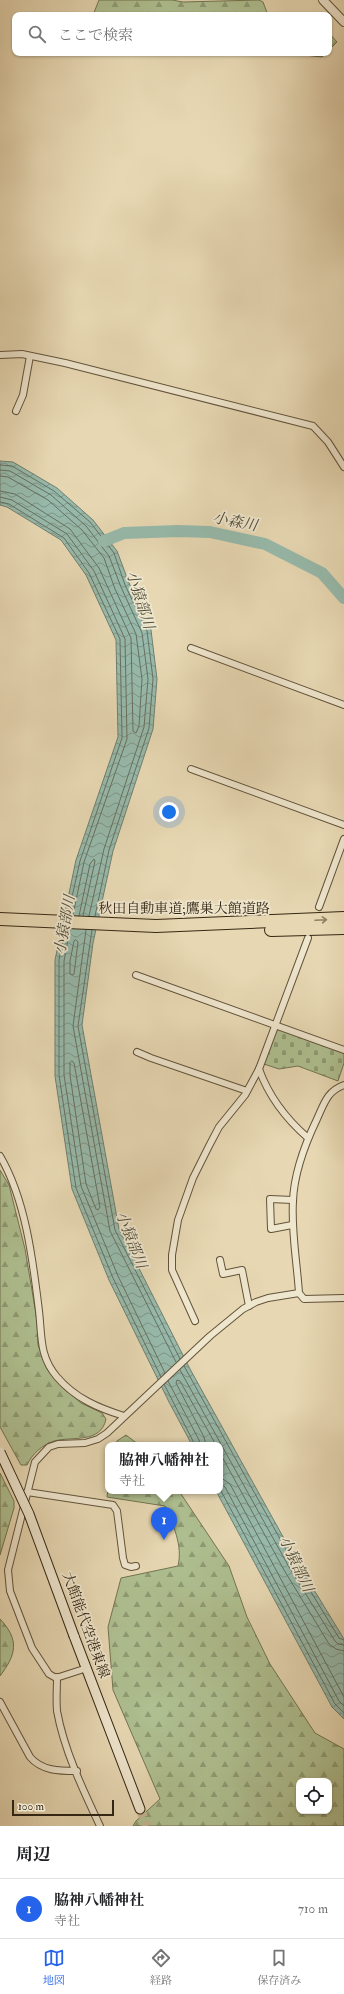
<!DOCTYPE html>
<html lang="ja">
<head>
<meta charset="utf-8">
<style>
	:root { --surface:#fff; --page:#f6f6f6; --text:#202124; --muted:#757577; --line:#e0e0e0; --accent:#2563eb }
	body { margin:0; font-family:"IM FELL Double Pica","Noto Serif JP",serif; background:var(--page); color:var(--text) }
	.controls { position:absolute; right:12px; bottom:12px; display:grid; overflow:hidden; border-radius:8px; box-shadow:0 1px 3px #0004 }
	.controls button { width:36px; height:36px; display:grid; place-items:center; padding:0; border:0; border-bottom:1px solid var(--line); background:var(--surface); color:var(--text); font:20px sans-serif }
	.scale { position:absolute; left:12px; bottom:10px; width:102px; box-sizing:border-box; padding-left:4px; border:2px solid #352713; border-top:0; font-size:11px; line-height:14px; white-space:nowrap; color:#352713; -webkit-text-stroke:3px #efe6ce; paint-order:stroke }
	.you { position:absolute; left:169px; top:812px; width:14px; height:14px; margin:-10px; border:3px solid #fff; border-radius:50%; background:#1a73e8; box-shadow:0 0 0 6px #1a73e833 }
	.badge { display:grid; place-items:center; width:26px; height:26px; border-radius:50%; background:var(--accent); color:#fff; font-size:13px; font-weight:700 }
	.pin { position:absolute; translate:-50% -33px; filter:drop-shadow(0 1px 2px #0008) }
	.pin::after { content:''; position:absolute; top:21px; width:14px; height:12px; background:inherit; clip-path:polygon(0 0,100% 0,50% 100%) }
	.popup { position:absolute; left:105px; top:1442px; width:118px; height:52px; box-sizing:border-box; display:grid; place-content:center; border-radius:8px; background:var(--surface); filter:drop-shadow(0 1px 3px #0005); font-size:13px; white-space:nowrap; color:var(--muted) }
	.popup b { font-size:15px; color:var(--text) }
	.popup::after { content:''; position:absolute; left:50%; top:100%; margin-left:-8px; border:8px solid transparent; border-top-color:var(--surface) }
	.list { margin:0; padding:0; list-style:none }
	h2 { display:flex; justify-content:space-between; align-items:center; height:52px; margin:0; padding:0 16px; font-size:17px }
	h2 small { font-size:13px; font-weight:400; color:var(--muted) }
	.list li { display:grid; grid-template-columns:26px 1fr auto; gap:12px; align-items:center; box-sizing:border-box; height:60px; padding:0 16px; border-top:1px solid var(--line) }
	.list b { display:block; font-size:15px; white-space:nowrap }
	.list p { margin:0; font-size:13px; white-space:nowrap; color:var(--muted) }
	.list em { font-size:13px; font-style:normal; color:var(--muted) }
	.icon { flex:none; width:22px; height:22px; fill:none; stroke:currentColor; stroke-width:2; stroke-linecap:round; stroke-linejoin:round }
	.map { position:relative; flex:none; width:344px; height:1826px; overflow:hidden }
	.search { position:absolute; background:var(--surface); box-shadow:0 1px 3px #0004; left:12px; right:12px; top:12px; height:44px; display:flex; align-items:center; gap:10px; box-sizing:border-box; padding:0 14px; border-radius:8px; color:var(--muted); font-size:15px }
	.sheet { height:112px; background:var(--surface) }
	nav { display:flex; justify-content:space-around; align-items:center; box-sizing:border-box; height:56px; border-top:1px solid var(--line); background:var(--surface); font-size:11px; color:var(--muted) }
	nav a { display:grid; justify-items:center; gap:2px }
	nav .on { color:var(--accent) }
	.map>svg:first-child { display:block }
</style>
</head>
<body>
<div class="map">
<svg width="344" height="1826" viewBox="0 0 344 1826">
	<defs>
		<pattern id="forest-firs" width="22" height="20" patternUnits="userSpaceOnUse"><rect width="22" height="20" fill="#afc091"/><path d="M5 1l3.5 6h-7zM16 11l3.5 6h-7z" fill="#8f9c75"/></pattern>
		<pattern id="cemetery-stones" width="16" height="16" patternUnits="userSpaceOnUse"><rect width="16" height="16" fill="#afc091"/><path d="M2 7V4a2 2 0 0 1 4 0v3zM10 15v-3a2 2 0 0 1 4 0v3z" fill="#8f9c75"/></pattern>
		<pattern id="water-waves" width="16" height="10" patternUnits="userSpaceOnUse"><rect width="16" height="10" fill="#97baac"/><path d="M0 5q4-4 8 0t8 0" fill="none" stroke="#7c978b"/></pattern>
	</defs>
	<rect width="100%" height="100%" fill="#e7d8b3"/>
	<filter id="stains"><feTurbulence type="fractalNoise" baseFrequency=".005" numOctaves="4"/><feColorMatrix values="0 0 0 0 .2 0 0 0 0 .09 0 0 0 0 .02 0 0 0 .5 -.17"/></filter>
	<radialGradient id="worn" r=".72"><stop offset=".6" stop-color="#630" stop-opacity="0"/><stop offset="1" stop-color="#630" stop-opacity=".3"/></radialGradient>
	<g fill="url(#forest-firs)" stroke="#727452" fill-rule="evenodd">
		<polygon points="99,0 172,0 183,2 259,0 263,2 268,15 93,15"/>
		<polygon points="329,33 337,42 329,50"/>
		<polygon points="286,53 326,53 322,57"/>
		<path d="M0,1170l9,15 16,64 12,71 1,25 9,24 15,18 19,16 21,10 4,6c-5,25 -34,17 -52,22 -12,4 -22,13 -27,24h-6l-21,-38z"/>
		<polygon points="126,1435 139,1445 116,1445 117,1441"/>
		<polygon points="0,1473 14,1501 14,1508 0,1555"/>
		<path d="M108,1489v2h71l50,75 18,51 23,47 45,69 29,16v77h-211l3,-5 24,-22 -47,-109 -5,-63 13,-49 57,-12c5,-21 -5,-41 -13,-60l-58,-9zM299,1781h30v30h-30z"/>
		<path d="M0,1619c20,21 16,36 0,57z"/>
	</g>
	<polygon fill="url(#cemetery-stones)" stroke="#727452" points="277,1027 344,1053 344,1063 338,1081 298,1066 279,1069 264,1064"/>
	<polygon fill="url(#water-waves)" stroke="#707f6f" points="0,461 13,462 57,488 93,520 117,551 129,583 151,630 157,679 153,729 113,851 93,943 82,1025 119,1229 190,1369 297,1562 344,1639 344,1719 332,1707 216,1491 220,1491 220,1445 192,1445 169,1402 109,1280 72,1189 55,1076 55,960 76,860 118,737 116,640 86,575 61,540 7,507 0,505"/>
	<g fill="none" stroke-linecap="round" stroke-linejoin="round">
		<g stroke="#667060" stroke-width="1">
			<polyline points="0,465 12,466 54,491 90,522 114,553 125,585 147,631 153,679 149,728 109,850 95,916"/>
			<polyline points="0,470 10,471 51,495 86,526 109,556 121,587 142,633 148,679 144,727 104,849 89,916"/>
			<polyline points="0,476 8,477 48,500 82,530 104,558 115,589 136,634 142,679 139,726 136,733 133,731 131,638 99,568 70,529 15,494 0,491"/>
			<polyline points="0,497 12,500 67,534 94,571 125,639 127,739 84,862 73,915"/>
			<polyline points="0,502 9,504 64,538 89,573 120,639 122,738 80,861 68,915"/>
			<polyline points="79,916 90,864 94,859 95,861 83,916"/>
			<polyline points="65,929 59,960 59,1075 76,1188 113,1278 161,1377"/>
			<polyline points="70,929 64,961 64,1075 81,1186 118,1276 165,1373"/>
			<polyline points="86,930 73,1026 110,1231 176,1362"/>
			<polyline points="92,930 78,1026 115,1230 180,1359"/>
			<polygon points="76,940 78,942 74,974 72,975 70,974 70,961 74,941"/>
			<polygon points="72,1061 74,1063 100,1207 98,1210 96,1209 86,1184 70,1075 70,1063"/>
			<polyline points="184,1366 294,1564 339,1638 344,1640"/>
			<polyline points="180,1370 289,1567 335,1641 338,1644 344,1645"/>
			<polyline points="168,1381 199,1440 200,1445"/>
			<polyline points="164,1384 195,1445"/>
			<polyline points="206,1445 204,1437 176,1383 177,1380 180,1381 216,1445"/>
			<polyline points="220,1453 284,1570 329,1644 336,1649 344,1651"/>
			<polyline points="220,1477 230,1484 344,1697"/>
			<polyline points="220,1483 225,1487 339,1701 344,1706"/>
			<polyline points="220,1489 335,1704 344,1713"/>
		</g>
		<polyline stroke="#97baac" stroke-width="12" points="104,541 124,533 178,531 210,532 265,544 322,573 344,598"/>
		<polyline stroke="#c3b593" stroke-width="9" stroke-dasharray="9 4.5" stroke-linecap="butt" points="140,1809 147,1826"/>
		<defs>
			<g id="minor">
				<polyline points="0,355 22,354 65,363 313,426 328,442 344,467"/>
				<polyline points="16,411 23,395 30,356"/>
				<polyline points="191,648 344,705"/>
				<polyline points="191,769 344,825"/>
				<polyline points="319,907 344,839"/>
				<polyline points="136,975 344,1050"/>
				<polyline points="137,1052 151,1058 247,1091"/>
				<path d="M259,1069c10,28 26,49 49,69"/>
				<path d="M344,1085c-17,6 -20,19 -27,34 -12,25 -23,54 -24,82 -2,30 4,61 6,92l5,6 40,-1"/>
				<path d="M0,1156c26,44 33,106 39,155 3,25 0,45 18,66 18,21 41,31 67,39"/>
				<polyline points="292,1225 271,1229 270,1199 293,1200"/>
				<polyline points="220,1260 223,1274 242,1270 249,1306"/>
				<polyline points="195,1321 172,1270 172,1255 178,1220 193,1178 209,1146 219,1127 245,1095 259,1069 308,938"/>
				<polyline points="27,1492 113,1505 117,1511 123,1558 125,1565 131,1567 136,1566"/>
				<polyline points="87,1668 56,1678 49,1674 32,1648 10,1591 8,1570 35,1462 49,1447 58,1444 85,1443 98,1439 107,1433 210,1336 243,1309 256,1302 268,1298 299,1293"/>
				<path d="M57,1677c0,12 -1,22 0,34 7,39 26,79 43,115"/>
				<path d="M0,1702l30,55c12,14 29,14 47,14"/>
			</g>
			<polyline id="tertiary" points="323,0 344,22"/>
			<polyline id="secondary" points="74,1636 140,1809"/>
			<g id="motorway">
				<polyline points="0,919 156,926 344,918"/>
				<polyline points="271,930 344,928"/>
			</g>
		</defs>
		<use href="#minor" stroke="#62533b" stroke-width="8"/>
		<use href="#tertiary" stroke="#62533b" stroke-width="10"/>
		<use href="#secondary" stroke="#352713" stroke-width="11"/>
		<use href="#motorway" stroke="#352713" stroke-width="14"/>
		<use href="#minor" stroke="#efe6ce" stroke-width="6"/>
		<use href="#tertiary" stroke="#efe6ce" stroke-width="8"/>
		<use href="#secondary" stroke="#efe6ce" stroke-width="9"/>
		<use href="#motorway" stroke="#e7d8b3" stroke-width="12"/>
		<defs>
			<polyline id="secondary-bridge" points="0,1452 29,1514 74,1636"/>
		</defs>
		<use href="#secondary-bridge" stroke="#352713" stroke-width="11" stroke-linecap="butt"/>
		<use href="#secondary-bridge" stroke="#efe6ce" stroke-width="9"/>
	</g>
	<defs><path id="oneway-shaft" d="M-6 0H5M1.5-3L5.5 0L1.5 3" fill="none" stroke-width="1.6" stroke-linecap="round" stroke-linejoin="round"/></defs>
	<use stroke="#8e8063" href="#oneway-shaft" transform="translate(321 920) rotate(-3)"/>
	<g text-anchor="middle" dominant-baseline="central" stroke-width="3.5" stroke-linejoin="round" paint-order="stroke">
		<g font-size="14" fill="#352713" stroke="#efe6ce">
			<text x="184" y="908">秋田自動車道;鷹巣大館道路</text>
			<text transform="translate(86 1625) rotate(70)">大館能代空港東線</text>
		</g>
		<g font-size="15" font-style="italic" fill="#4e4c39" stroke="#efe6ce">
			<text transform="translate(235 522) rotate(11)">小森川</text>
			<text transform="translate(140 600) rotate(72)">小猿部川</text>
			<text transform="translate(65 925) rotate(-80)">小猿部川</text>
			<text transform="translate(131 1240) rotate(69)">小猿部川</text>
			<text transform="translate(296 1564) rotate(65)">小猿部川</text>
		</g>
	</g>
	<rect width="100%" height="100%" filter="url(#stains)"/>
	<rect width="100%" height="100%" fill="url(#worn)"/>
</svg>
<div class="controls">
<button><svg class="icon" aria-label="locate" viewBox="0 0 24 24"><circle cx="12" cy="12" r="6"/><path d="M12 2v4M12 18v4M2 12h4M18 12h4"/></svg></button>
</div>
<div class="scale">100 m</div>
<div class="you"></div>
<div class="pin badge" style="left:164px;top:1540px">1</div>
<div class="popup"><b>脇神八幡神社</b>寺社</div>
<div class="search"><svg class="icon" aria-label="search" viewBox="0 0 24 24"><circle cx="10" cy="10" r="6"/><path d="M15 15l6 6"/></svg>ここで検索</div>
</div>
<section class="sheet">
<h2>周辺<small></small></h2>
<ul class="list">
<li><span class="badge">1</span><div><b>脇神八幡神社</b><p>寺社</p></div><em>710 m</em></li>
</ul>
</section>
<nav>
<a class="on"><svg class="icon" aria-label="map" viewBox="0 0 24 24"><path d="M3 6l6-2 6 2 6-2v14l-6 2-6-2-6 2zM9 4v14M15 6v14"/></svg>地図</a>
<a><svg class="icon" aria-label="directions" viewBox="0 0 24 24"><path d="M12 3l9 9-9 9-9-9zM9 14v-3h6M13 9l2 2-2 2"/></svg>経路</a>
<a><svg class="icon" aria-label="saved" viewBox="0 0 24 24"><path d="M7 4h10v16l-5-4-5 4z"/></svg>保存済み</a>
</nav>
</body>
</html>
